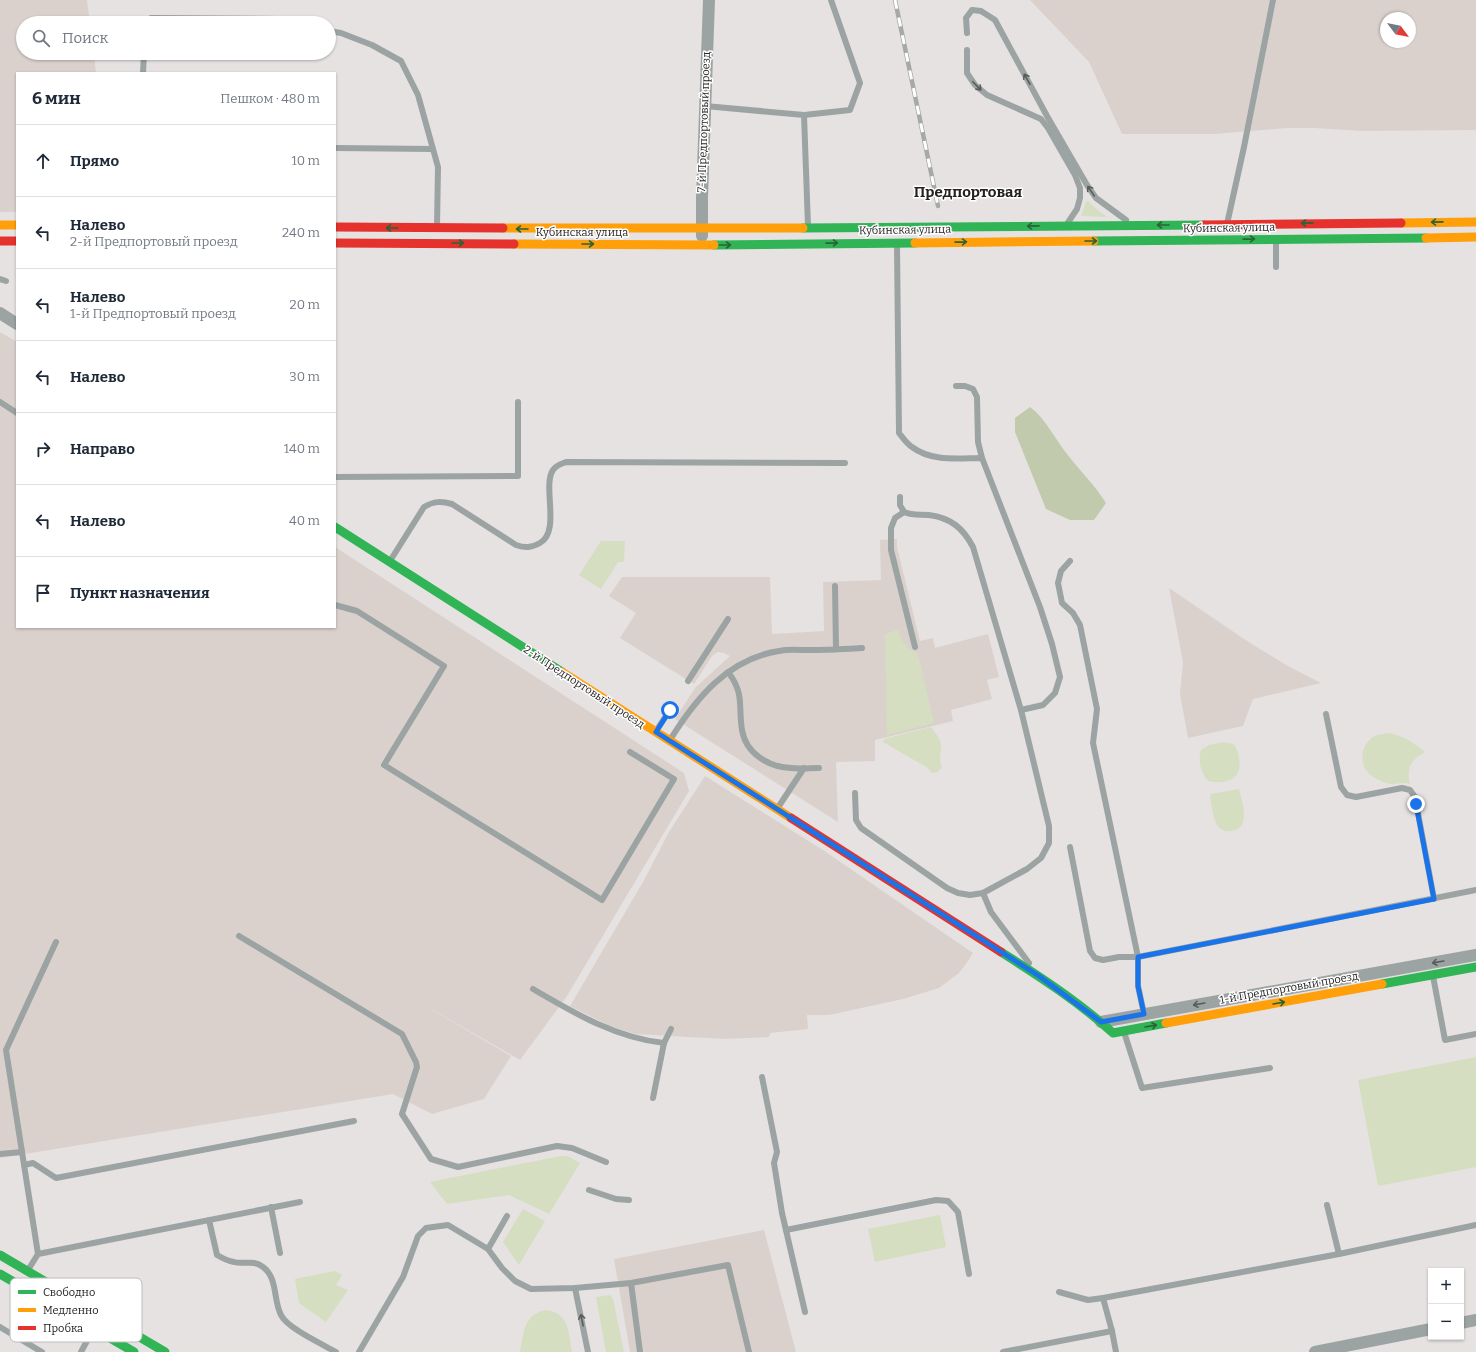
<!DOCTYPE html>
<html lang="ru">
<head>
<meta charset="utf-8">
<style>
	:root { --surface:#fff; --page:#f6f6f7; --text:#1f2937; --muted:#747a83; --line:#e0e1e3 }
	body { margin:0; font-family:Bitter,serif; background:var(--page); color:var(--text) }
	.controls { position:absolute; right:12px; bottom:12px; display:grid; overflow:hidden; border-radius:0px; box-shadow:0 1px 3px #0004 }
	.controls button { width:36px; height:36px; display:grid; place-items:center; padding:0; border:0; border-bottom:1px solid var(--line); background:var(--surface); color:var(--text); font:20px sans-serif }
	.compass { position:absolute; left:1380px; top:12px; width:36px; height:36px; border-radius:50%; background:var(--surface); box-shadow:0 1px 3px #0004; rotate:122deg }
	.stop { position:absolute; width:12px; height:12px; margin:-9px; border:3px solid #1a73e8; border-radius:50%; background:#fff }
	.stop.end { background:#1a73e8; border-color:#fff; box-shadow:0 1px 4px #0008 }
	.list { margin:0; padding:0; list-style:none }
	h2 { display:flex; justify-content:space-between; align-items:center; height:52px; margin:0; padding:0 16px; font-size:17px }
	h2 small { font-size:13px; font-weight:400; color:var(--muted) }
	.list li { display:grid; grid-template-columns:26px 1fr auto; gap:12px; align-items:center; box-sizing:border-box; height:72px; padding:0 16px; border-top:1px solid var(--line) }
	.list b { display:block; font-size:15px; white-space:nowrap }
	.list p { margin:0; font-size:13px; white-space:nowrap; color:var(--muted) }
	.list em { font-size:13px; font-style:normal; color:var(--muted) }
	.icon { flex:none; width:22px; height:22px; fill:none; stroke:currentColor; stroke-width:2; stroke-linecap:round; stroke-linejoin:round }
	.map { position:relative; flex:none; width:1476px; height:1352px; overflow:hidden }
	.search { position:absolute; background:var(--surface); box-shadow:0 1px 3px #0004; left:16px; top:16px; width:320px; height:44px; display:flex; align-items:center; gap:10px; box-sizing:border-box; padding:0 14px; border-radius:22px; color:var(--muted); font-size:15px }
	.panel { position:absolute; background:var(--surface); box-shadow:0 1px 3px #0004; left:16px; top:72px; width:320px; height:556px; border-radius:0px }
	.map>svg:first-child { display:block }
</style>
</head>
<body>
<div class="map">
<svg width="1476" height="1352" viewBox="0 0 1476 1352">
	<rect width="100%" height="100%" fill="#e6e2e1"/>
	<g fill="#dad1cd" fill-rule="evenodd">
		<polygon points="0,0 87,0 90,23 23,23 23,53 94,53 96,73 17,73 17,212 0,212"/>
		<path d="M1030,0h446v130l-113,1 -49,-3h-26l-74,6h-92l-33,-72zM1386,18h24v24h-24z"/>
		<polygon points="0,332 17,342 17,627 335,627 335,547 684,773 689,791 567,996 520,1060 407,995 511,1056 484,1099 432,1114 393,1094 0,1158"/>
		<polygon points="897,539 897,547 920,641 933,638 935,648 988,634 999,677 987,680 992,699 951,710 953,721 875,740 875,761 836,762 838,822 675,719 695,688 730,656 724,653 718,652 712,656 694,684 620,638 636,613 609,596 622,577 770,577 772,634 824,631 823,582 881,580 880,540"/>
		<polygon points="1169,588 1247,641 1288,666 1321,683 1253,699 1243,726 1188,738 1180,694 1183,662"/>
		<polygon points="705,776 823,850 973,953 966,964 959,973 939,988 903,999 829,1015 807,1015 808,1029 770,1033 769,1037 724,1039 635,1034 608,1025 570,1006 643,882 669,832"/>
		<polygon points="764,1230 796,1352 630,1352 614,1259"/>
	</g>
	<g fill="#d5dec1">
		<polygon points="1088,201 1095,208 1107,217 1081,216 1086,202"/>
		<polygon points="601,541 625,541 624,562 618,562 601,589 579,575"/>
		<path d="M898,630c4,13 8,17 20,24l16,69 -47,12 -2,-101z"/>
		<polygon points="931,727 939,738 941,745 940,761 942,767 938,772 932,773 928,768 883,742 884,739"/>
		<path d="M1389,733c15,3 25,10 36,19 -14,7 -19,17 -15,32 -7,-2 -11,0 -18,0 -6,0 -16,-5 -20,-8 -15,-10 -12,-34 5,-41 3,-1 8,-1 12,-2z"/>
		<path d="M1224,742c2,1 6,1 9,2 4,4 5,9 6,14 4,22 -13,27 -31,23 -8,-10 -10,-19 -7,-31l8,-5z"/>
		<path d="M1239,789c3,13 13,40 -8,42 -6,1 -11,-1 -14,-6 -4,-6 -6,-23 -7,-31z"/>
		<polygon points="1476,1057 1476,1167 1378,1186 1358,1080"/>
		<polygon points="561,1156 567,1156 580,1163 549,1214 509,1195 447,1204 430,1182"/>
		<polygon points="523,1209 545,1221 519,1265 503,1242"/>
		<polygon points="940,1215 946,1247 875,1262 868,1229"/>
		<polygon points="335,1271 342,1275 336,1285 348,1290 326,1322 299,1303 295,1279"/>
		<polygon points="610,1295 613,1299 624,1352 606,1352 596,1297"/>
		<path d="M546,1310c24,3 22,23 26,42h-52c4,-20 3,-37 26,-42z"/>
	</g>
	<path fill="#c1caac" d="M1030,407c16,12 25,32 37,47 13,17 28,31 39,49l-12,17h-24l-24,-11 -31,-77v-14z"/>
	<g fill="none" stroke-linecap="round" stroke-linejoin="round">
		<g stroke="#9ca3a3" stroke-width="6">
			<polyline points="150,23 151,18 279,19 295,23"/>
			<polyline points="329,31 341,33 372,45 401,61 418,95 433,149"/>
			<polyline points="967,33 966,18 972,10 981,11 995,20 1047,116 1087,185 1096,198 1126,220"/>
			<polyline points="967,50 967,73 975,85 987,95 1041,119 1048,128 1075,175 1080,188 1080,198 1077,209 1067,224"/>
			<polyline points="143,73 144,53"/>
			<polyline points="705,106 804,115 808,226"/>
			<polyline points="804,115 850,110 860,83 831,0"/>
			<polyline points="335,148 433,149 438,167 437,226"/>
			<polyline points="1227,224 1244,147 1273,0"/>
			<polyline points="1276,239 1276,267"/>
			<path d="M897,245l2,188c4,5 8,11 13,14 20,15 46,11 70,11l58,149 12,37 8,33 -5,16 -12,12 -22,5"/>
			<polyline points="0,279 6,281"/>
			<polyline points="956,386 965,386 973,389 977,397 978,442 982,458"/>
			<polyline points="0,402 17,413"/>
			<polyline points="335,477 518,476 518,402"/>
			<polyline points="904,512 895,518 891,528 891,550 915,647"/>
			<path d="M390,561l34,-54c10,-6 17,-6 28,-3l64,41c9,3 15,3 24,-2 21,-12 2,-57 13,-73 3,-5 8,-6 13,-8l279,1"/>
			<polyline points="1070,561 1061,571 1058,583 1062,603 1073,613 1080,625 1097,709 1093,743 1138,957 1138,986 1144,1014"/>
			<polyline points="835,586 836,649"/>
			<polyline points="335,605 357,611 444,666 384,765 602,900 674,779 630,752"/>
			<path d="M728,672c17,22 10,34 14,58 4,24 27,37 49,38 9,1 19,0 28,0"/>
			<polyline points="688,681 728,619"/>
			<polyline points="1326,714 1341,787 1347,795 1356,797 1402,788 1410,790 1415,797 1434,899"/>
			<polyline points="656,731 670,710"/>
			<path d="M670,740c26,-42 58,-81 109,-89 9,-2 19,-1 28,-1 18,0 36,-1 55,-2"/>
			<path d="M855,793l1,27 5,8 86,60 11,5 12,2 13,-2 44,-24 14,-11 8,-15v-17l-28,-116 -48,-163c-10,-19 -22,-29 -44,-32 -9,-1 -16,1 -25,-3l-4,-7v-8"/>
			<polyline points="777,809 804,768"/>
			<polyline points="1070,847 1090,951 1095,958 1103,960 1119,957 1138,957 1476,890"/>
			<polyline points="983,893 991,912 1029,963"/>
			<polyline points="239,936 402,1034 416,1062 417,1067 402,1114 431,1159 458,1167 557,1146 572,1148 606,1162"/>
			<polyline points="1433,976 1445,1040 1476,1034"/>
			<path d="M533,989c41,24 83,49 131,54"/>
			<polyline points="1124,1032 1142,1088 1270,1068"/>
			<polyline points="762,1077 777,1152 774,1163 782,1213 805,1312"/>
			<polyline points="653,1098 664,1043 671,1029"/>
			<polyline points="0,1154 22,1152"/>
			<polyline points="24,1165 33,1163 56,1178 354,1121"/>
			<polyline points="589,1190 616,1199 629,1200"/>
			<polyline points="1327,1205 1339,1254"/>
			<polyline points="271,1207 280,1253"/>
			<path d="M209,1220l8,35c5,3 11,6 17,7 10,3 20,-3 29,5 15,11 10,33 18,48 6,13 41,29 55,37"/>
			<polyline points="786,1230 936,1200 948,1201 958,1212 969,1274"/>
			<polyline points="488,1249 507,1216"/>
			<polyline points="38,1254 6,1050 56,942"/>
			<polyline points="28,1270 38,1254 300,1202"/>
			<polyline points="631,1283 640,1352"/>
			<polyline points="575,1288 588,1352"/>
			<polyline points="1059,1292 1088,1300 1103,1298 1339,1254 1476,1225"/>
			<polyline points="1103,1298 1112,1331 1116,1352"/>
			<polyline points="0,1327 42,1352"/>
			<polyline points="81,1352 93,1330"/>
			<polyline points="359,1352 403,1277 418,1236 426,1228 448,1225 488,1249 502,1268 515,1281 531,1289 575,1288 631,1283 728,1265 749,1352"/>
			<polyline points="1003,1352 1112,1331"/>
		</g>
		<g stroke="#9ca3a3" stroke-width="12">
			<polyline points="702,236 702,197 709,0"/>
			<polyline points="0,313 17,324"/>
			<polyline points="1101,1022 1476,955"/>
			<polyline points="1461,1323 1476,1320"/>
			<polyline points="1315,1352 1431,1329"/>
		</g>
		<g stroke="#30b455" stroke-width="9">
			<polyline points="803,228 1204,225"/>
			<polyline points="1094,241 1426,238"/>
			<polyline points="714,245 915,243"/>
			<polyline points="335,527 562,672"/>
			<path d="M1001,952c38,24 78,50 112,81l53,-10"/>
			<polyline points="1382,984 1476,967"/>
			<polyline points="0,1255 165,1352"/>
			<polyline points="0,1274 134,1352"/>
		</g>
		<g stroke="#ff9f0a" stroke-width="9">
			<polyline points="1401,223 1476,222"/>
			<polyline points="0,225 17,225"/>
			<polyline points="503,228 803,228"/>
			<polyline points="1426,238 1476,237"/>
			<polyline points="915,243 1094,241"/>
			<polyline points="514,244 714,245"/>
			<polyline points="562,672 791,818"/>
			<polyline points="1166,1023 1382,984"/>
		</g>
		<g stroke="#e5322d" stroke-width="9">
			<polyline points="1204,225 1401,223"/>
			<polyline points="335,227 503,228"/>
			<polyline points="0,241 17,241"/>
			<polyline points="335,243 514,244"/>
			<polyline points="791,818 1001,952"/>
		</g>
		<defs>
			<polyline id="rail" points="895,0 938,206"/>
		</defs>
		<use href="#rail" stroke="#a7a9a9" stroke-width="4.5"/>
		<use href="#rail" stroke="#fff" stroke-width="3" stroke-dasharray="9" stroke-linecap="butt"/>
	</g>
	<defs><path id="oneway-shaft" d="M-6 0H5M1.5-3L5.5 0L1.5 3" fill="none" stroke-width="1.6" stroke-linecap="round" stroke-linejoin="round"/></defs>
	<g stroke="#5a5c5b">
		<use href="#oneway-shaft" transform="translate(1027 79) rotate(-119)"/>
		<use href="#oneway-shaft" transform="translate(977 86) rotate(46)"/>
		<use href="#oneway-shaft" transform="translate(1091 191) rotate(-124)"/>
		<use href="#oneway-shaft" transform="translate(1438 962) rotate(170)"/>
		<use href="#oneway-shaft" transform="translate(1199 1004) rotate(170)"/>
		<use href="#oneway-shaft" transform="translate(582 1320) rotate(-101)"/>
	</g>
	<g stroke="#296338">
		<use href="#oneway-shaft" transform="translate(1437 222) rotate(179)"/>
		<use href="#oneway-shaft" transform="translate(1307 223) rotate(179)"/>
		<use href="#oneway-shaft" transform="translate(1163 225) rotate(180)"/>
		<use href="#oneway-shaft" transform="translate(1033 226) rotate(179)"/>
		<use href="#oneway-shaft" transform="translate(392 228) rotate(-180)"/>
		<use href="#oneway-shaft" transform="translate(522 229) rotate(-180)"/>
		<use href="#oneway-shaft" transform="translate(1249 239) rotate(-1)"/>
		<use href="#oneway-shaft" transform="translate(1091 241)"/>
		<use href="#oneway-shaft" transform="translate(961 242) rotate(-1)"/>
		<use href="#oneway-shaft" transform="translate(458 243)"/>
		<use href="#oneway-shaft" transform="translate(832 243) rotate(-1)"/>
		<use href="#oneway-shaft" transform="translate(588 244)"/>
		<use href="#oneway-shaft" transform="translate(725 245)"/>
		<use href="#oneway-shaft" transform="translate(1279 1003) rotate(-10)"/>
		<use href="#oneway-shaft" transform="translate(1151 1026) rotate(-10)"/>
	</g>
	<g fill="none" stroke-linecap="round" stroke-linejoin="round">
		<polyline stroke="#1a73e8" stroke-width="5" points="670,710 656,732 1039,976 1101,1022 1144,1014 1138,986 1138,957 1434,899 1416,804"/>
	</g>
	<g text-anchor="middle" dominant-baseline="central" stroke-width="3" stroke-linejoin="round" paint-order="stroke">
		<g font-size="11" fill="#242120" stroke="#fff">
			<text transform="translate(704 122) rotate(-88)">7-й Предпортовый проезд</text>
			<text transform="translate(1229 228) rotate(-1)">Кубинская улица</text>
			<text transform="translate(905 230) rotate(-1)">Кубинская улица</text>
			<text x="582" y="232">Кубинская улица</text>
			<text transform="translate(584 687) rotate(33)">2-й Предпортовый проезд</text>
			<text transform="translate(1289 988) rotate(-10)">1-й Предпортовый проезд</text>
		</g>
		<g font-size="15" font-weight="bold" fill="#242120" stroke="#fff">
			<text x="968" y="192">Предпортовая</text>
		</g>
	</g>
	<rect x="10" y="1278" width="132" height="64" rx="6" fill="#fff" stroke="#bdbcbc" stroke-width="1"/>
	<rect x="18" y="1290" width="18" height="4" fill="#30b455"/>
	<rect x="18" y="1308" width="18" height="4" fill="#ff9f0a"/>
	<rect x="18" y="1326" width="18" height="4" fill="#e5322d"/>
	<g font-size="11" fill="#242120">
		<text x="43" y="1296">Свободно</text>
		<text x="43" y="1314">Медленно</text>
		<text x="43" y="1332">Пробка</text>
	</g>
</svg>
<div class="controls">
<button>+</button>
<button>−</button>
</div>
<svg class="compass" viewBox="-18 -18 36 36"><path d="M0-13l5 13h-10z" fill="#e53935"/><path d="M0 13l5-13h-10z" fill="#747a83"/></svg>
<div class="stop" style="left:670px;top:710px"></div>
<div class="stop end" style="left:1416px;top:804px"></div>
<div class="search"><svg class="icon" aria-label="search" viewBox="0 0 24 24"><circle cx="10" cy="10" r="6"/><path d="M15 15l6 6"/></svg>Поиск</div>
<section class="panel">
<h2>6 мин<small>Пешком · 480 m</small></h2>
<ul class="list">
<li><svg class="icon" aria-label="ahead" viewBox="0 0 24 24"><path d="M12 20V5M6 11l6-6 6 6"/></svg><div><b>Прямо</b></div><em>10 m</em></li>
<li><svg class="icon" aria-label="left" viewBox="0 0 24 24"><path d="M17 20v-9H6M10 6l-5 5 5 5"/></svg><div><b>Налево</b><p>2-й Предпортовый проезд</p></div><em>240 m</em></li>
<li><svg class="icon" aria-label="left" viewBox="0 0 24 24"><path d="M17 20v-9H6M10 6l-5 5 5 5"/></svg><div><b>Налево</b><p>1-й Предпортовый проезд</p></div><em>20 m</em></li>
<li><svg class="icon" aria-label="left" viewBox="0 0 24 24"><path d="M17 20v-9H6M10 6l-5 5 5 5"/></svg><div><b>Налево</b></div><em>30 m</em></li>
<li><svg class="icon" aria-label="right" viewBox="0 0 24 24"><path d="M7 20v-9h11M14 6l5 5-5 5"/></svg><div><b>Направо</b></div><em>140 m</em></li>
<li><svg class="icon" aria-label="left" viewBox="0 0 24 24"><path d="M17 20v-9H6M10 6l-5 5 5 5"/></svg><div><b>Налево</b></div><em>40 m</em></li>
<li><svg class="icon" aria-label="arrive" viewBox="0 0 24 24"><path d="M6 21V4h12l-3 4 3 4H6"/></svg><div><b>Пункт назначения</b></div></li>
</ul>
</section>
</div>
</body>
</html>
